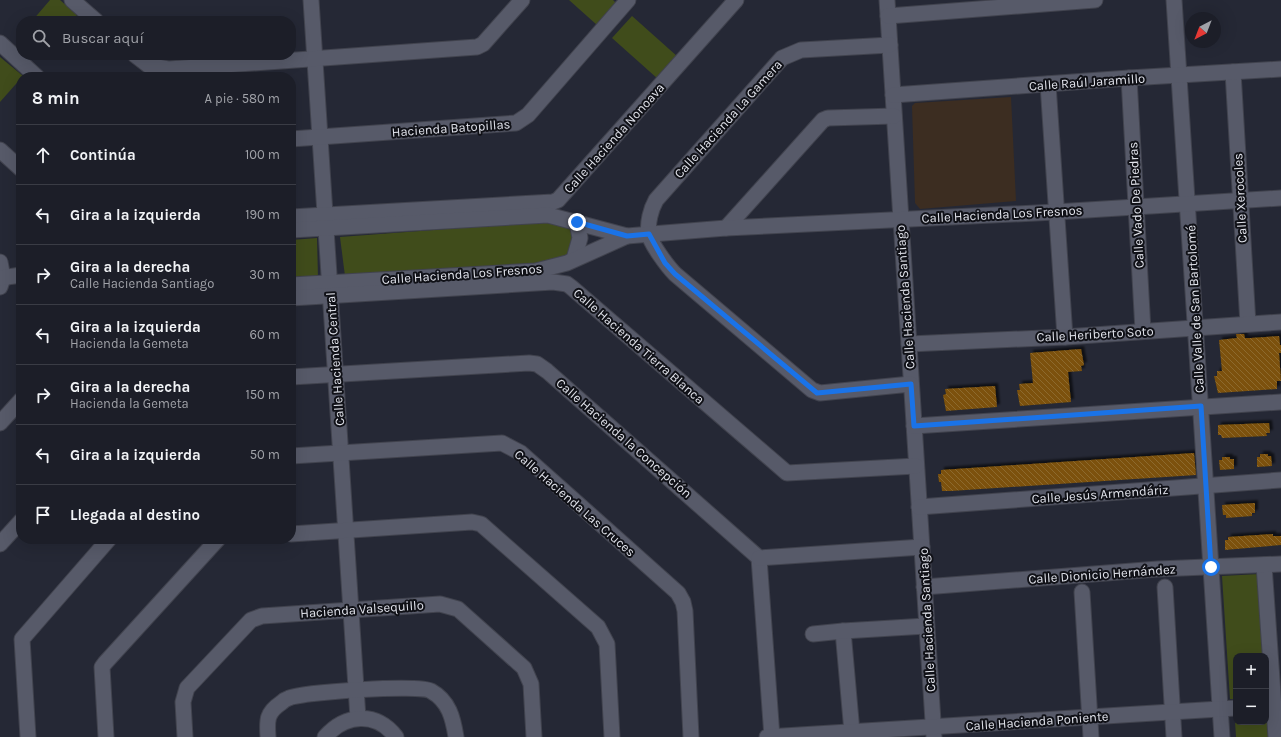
<!DOCTYPE html>
<html lang="es">
<head>
<meta charset="utf-8">
<style>
	:root { --surface:#1c1e28; --page:#252730; --text:#f1f3f6; --muted:#a0a2a8; --line:#3a3c45 }
	body { margin:0; font-family:Karla,sans-serif; background:var(--page); color:var(--text) }
	.controls { position:absolute; right:12px; bottom:12px; display:grid; overflow:hidden; border-radius:8px; box-shadow:0 4px 16px #0002 }
	.controls button { width:36px; height:36px; display:grid; place-items:center; padding:0; border:0; border-bottom:1px solid var(--line); background:var(--surface); color:var(--text); font:20px sans-serif }
	.compass { position:absolute; left:1185px; top:12px; width:36px; height:36px; border-radius:50%; background:var(--surface); box-shadow:0 4px 16px #0002; rotate:222deg }
	.stop { position:absolute; width:12px; height:12px; margin:-9px; border:3px solid #1a73e8; border-radius:50%; background:#fff }
	.stop.end { background:#1a73e8; border-color:#fff; box-shadow:0 1px 4px #0008 }
	.list { margin:0; padding:0; list-style:none }
	h2 { display:flex; justify-content:space-between; align-items:center; height:52px; margin:0; padding:0 16px; font-size:17px }
	h2 small { font-size:13px; font-weight:400; color:var(--muted) }
	.list li { display:grid; grid-template-columns:26px 1fr auto; gap:12px; align-items:center; box-sizing:border-box; height:60px; padding:0 16px; border-top:1px solid var(--line) }
	.list b { display:block; font-size:15px; white-space:nowrap }
	.list p { margin:0; font-size:13px; white-space:nowrap; color:var(--muted) }
	.list em { font-size:13px; font-style:normal; color:var(--muted) }
	.icon { flex:none; width:22px; height:22px; fill:none; stroke:currentColor; stroke-width:2; stroke-linecap:round; stroke-linejoin:round }
	.map { position:relative; flex:none; width:1281px; height:737px; overflow:hidden }
	.search { position:absolute; background:var(--surface); box-shadow:0 4px 16px #0002; left:16px; top:16px; width:280px; height:44px; display:flex; align-items:center; gap:10px; box-sizing:border-box; padding:0 14px; border-radius:16px; color:var(--muted); font-size:15px }
	.panel { position:absolute; background:var(--surface); box-shadow:0 4px 16px #0002; left:16px; top:72px; width:280px; height:472px; border-radius:16px }
	.map>svg:first-child { display:block }
</style>
</head>
<body>
<div class="map">
<svg width="1281" height="737" viewBox="0 0 1281 737">
	<defs>
		<pattern id="building-back-hatch" width="6" height="6" patternUnits="userSpaceOnUse"><rect width="6" height="6" fill="#7b510a"/><path d="M-1 5l2 2M0 0l6 6M5-1l2 2" fill="none" stroke="#8d6a2e"/></pattern>
		<filter id="shadow"><feDropShadow dx="3" dy="-3" stdDeviation="1" flood-color="#0009"/></filter>
	</defs>
	<rect width="100%" height="100%" fill="#252835"/>
	<polygon fill="#3c2d21" points="1011,97 1016,201 920,209 915,203 912,106 915,103"/>
	<g fill="#404c1b">
		<polygon points="50,0 60,0 77,15 71,21 32,21"/>
		<polygon points="569,0 613,0 616,3 597,25"/>
		<polygon points="632,16 678,57 658,79 612,38"/>
		<polygon points="0,57 23,76 0,102"/>
		<polygon points="539,222 556,223 574,229 570,258 558,264 345,276 340,237"/>
		<polygon points="317,238 318,278 291,280 291,240"/>
		<polygon points="1260,574 1265,656 1236,656 1236,699 1230,699 1222,576"/>
		<polygon points="1266,719 1270,719 1271,737 1236,737 1235,721 1266,722"/>
	</g>
	<g fill="url(#building-back-hatch)" filter="url(#shadow)">
		<polygon points="1236,334 1244,334 1245,338 1251,338 1279,336 1280,345 1281,345 1281,353 1279,353 1281,381 1277,381 1277,389 1218,393 1214,376 1217,376 1217,371 1222,371 1219,340 1237,338"/>
		<polygon points="1081,349 1084,365 1081,366 1082,371 1068,372 1071,402 1020,406 1017,390 1020,390 1019,384 1033,383 1030,353"/>
		<polygon points="995,386 997,407 946,411 943,395 946,394 945,389"/>
		<polygon points="1269,423 1270,433 1266,433 1267,436 1222,438 1221,435 1218,435 1218,425"/>
		<polygon points="1194,453 1196,475 951,491 942,491 941,482 939,482 938,474 941,474 941,470"/>
		<polygon points="1260,454 1268,454 1268,456 1271,456 1272,466 1257,467 1257,457 1260,457"/>
		<polygon points="1222,457 1230,457 1230,459 1234,459 1234,469 1220,470 1219,460 1222,460"/>
		<polygon points="1255,503 1255,513 1252,513 1252,516 1226,518 1226,515 1223,515 1222,505"/>
		<polygon points="1273,534 1273,536 1281,536 1281,545 1225,550 1225,540 1228,540 1228,537"/>
	</g>
	<g fill="none" stroke-linecap="round" stroke-linejoin="round">
		<defs>
			<g id="minor">
				<polyline points="72,0 96,21"/>
				<polyline points="311,0 358,718"/>
				<polyline points="887,0 934,737"/>
				<polyline points="1174,0 1222,737"/>
				<polyline points="888,16 1095,0"/>
				<polyline points="0,43 37,77"/>
				<path d="M890,45l-89,5 -19,8 -126,142c-5,9 -9,23 -7,34 1,9 19,33 26,40l137,116 8,3 91,-9"/>
				<polyline points="135,55 148,65 169,69 477,47 483,44 522,0"/>
				<polyline points="1233,72 1248,324"/>
				<polyline points="1129,78 1143,331"/>
				<polyline points="1048,84 1065,337"/>
				<polyline points="893,95 1129,78 1281,69"/>
				<polyline points="291,139 516,123 528,115 628,0"/>
				<polyline points="0,150 21,169"/>
				<polyline points="291,217 553,202 558,200 736,0"/>
				<polyline points="726,228 823,120 828,118 894,116"/>
				<polyline points="291,230 548,215 627,236 726,228 1055,212 1281,198"/>
				<polyline points="574,259 580,238 577,222"/>
				<polyline points="0,262 3,278 0,287"/>
				<polyline points="0,278 21,275"/>
				<polyline points="291,285 536,271 567,263 627,236"/>
				<polyline points="291,298 553,282 567,284 571,287 787,473 916,466"/>
				<polyline points="909,344 1065,337 1281,322"/>
				<polyline points="291,377 529,363 537,364 547,371 759,558 772,737"/>
				<polyline points="0,423 21,400"/>
				<polyline points="914,426 1281,402"/>
				<polyline points="291,456 502,443 521,453 678,593 683,602 685,611 691,737"/>
				<polyline points="919,507 1281,480"/>
				<polyline points="291,534 472,522 481,524 598,627 607,644 612,737"/>
				<polyline points="0,544 21,521"/>
				<polyline points="759,558 922,547"/>
				<polyline points="1264,565 1276,737"/>
				<polyline points="924,587 1158,569 1281,564"/>
				<polyline points="1165,587 1174,737"/>
				<polyline points="1082,592 1091,737"/>
				<polyline points="843,631 852,732"/>
				<polyline points="813,634 843,631 926,626"/>
				<polyline points="28,737 22,639 109,539"/>
				<polyline points="106,737 102,667 105,663 218,539"/>
				<polyline points="185,737 183,702 187,688 251,620 262,616 440,604 458,609 524,668 531,684 534,737"/>
				<path d="M268,737c-1,-16 -2,-24 13,-34 2,-2 5,-4 8,-5 14,-6 132,-14 142,-7 18,10 22,27 25,46"/>
				<path d="M325,737c20,-23 51,-26 71,0"/>
				<polyline points="767,737 1236,708"/>
			</g>
		</defs>
		<use href="#minor" stroke="#41434e" stroke-width="17"/>
		<use href="#minor" stroke="#575a69" stroke-width="15"/>
	</g>
	<g fill="none" stroke-linecap="round" stroke-linejoin="round">
		<polyline stroke="#1a73e8" stroke-width="5" points="577,222 627,236 649,234 665,263 675,274 817,393 911,384 914,426 1201,406 1211,567"/>
	</g>
	<g text-anchor="middle" dominant-baseline="central" stroke-width="4" stroke-linejoin="round" paint-order="stroke">
		<g font-size="13" fill="#e1e3eb" stroke="#101117">
			<text transform="translate(1087 82) rotate(-4)">Calle Raúl Jaramillo</text>
			<text transform="translate(728 119) rotate(-48)">Calle Hacienda La Gamera</text>
			<text transform="translate(451 128) rotate(-4)">Hacienda Batopillas</text>
			<text transform="translate(614 138) rotate(-48)">Calle Hacienda Nonoava</text>
			<text transform="translate(1240 198) rotate(-93)">Calle Xerocoles</text>
			<text transform="translate(1136 205) rotate(-93)">Calle Vado De Piedras</text>
			<text transform="translate(1002 214) rotate(-3)">Calle Hacienda Los Fresnos</text>
			<text transform="translate(462 274) rotate(-4)">Calle Hacienda Los Fresnos</text>
			<text transform="translate(905 297) rotate(-94)">Calle Hacienda Santiago</text>
			<text transform="translate(1195 309) rotate(-93)">Calle Valle de San Bartolomé</text>
			<text transform="translate(1095 334) rotate(-3)">Calle Heriberto Soto</text>
			<text transform="translate(639 346) rotate(41)">Calle Hacienda Tierra Blanca</text>
			<text transform="translate(335 359) rotate(-94)">Calle Hacienda Central</text>
			<text transform="translate(624 438) rotate(41)">Calle Hacienda la Concepción</text>
			<text transform="translate(1100 494) rotate(-4)">Calle Jesús Armendáriz</text>
			<text transform="translate(575 503) rotate(41)">Calle Hacienda Las Cruces</text>
			<text transform="translate(1102 574) rotate(-4)">Calle Dionicio Hernández</text>
			<text transform="translate(362 609) rotate(-4)">Hacienda Valsequillo</text>
			<text transform="translate(927 620) rotate(-93)">Calle Hacienda Santiago</text>
			<text transform="translate(1037 721) rotate(-4)">Calle Hacienda Poniente</text>
		</g>
	</g>
</svg>
<div class="controls">
<button>+</button>
<button>−</button>
</div>
<svg class="compass" viewBox="-18 -18 36 36"><path d="M0-13l5 13h-10z" fill="#e53935"/><path d="M0 13l5-13h-10z" fill="#a0a2a8"/></svg>
<div class="stop" style="left:1211px;top:567px"></div>
<div class="stop end" style="left:577px;top:222px"></div>
<div class="search"><svg class="icon" aria-label="search" viewBox="0 0 24 24"><circle cx="10" cy="10" r="6"/><path d="M15 15l6 6"/></svg>Buscar aquí</div>
<section class="panel">
<h2>8 min<small>A pie · 580 m</small></h2>
<ul class="list">
<li><svg class="icon" aria-label="ahead" viewBox="0 0 24 24"><path d="M12 20V5M6 11l6-6 6 6"/></svg><div><b>Continúa</b></div><em>100 m</em></li>
<li><svg class="icon" aria-label="left" viewBox="0 0 24 24"><path d="M17 20v-9H6M10 6l-5 5 5 5"/></svg><div><b>Gira a la izquierda</b></div><em>190 m</em></li>
<li><svg class="icon" aria-label="right" viewBox="0 0 24 24"><path d="M7 20v-9h11M14 6l5 5-5 5"/></svg><div><b>Gira a la derecha</b><p>Calle Hacienda Santiago</p></div><em>30 m</em></li>
<li><svg class="icon" aria-label="left" viewBox="0 0 24 24"><path d="M17 20v-9H6M10 6l-5 5 5 5"/></svg><div><b>Gira a la izquierda</b><p>Hacienda la Gemeta</p></div><em>60 m</em></li>
<li><svg class="icon" aria-label="right" viewBox="0 0 24 24"><path d="M7 20v-9h11M14 6l5 5-5 5"/></svg><div><b>Gira a la derecha</b><p>Hacienda la Gemeta</p></div><em>150 m</em></li>
<li><svg class="icon" aria-label="left" viewBox="0 0 24 24"><path d="M17 20v-9H6M10 6l-5 5 5 5"/></svg><div><b>Gira a la izquierda</b></div><em>50 m</em></li>
<li><svg class="icon" aria-label="arrive" viewBox="0 0 24 24"><path d="M6 21V4h12l-3 4 3 4H6"/></svg><div><b>Llegada al destino</b></div></li>
</ul>
</section>
</div>
</body>
</html>
